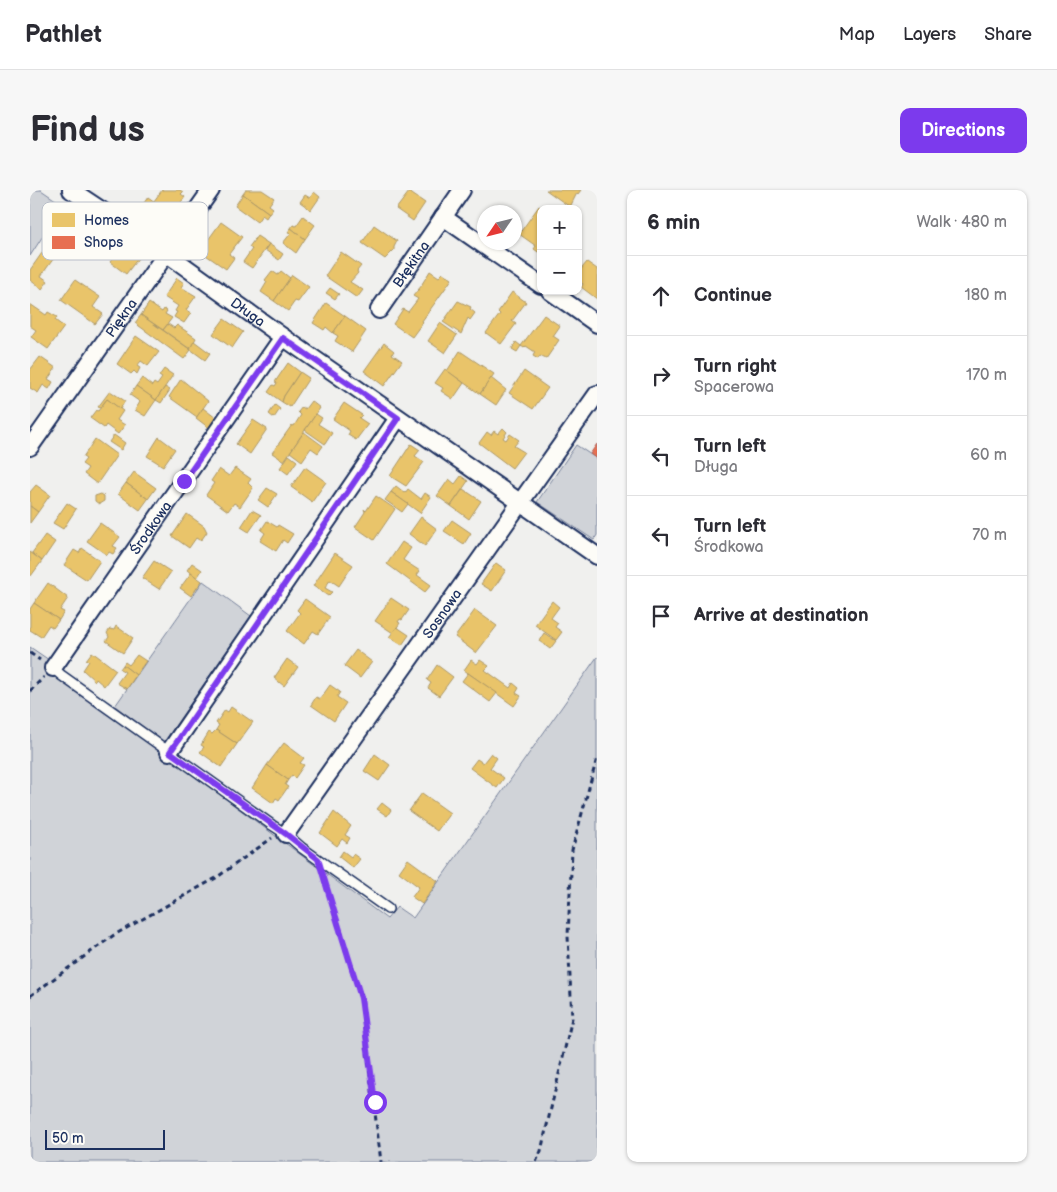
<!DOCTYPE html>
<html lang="en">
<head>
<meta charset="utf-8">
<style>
	:root { --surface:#fff; --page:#f7f7f7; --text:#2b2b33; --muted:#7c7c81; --line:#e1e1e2; --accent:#7c3aed }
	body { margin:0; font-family:"Balsamiq Sans",sans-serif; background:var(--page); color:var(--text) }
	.controls { position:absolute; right:15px; top:15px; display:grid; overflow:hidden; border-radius:10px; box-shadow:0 1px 4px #0004 }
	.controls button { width:45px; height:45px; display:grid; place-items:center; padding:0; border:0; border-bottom:1px solid var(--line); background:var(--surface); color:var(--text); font:25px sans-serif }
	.compass { position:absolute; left:447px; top:15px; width:45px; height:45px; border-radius:50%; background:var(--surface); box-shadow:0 1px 4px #0004; rotate:235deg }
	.scale { position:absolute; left:15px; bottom:12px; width:120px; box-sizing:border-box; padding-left:5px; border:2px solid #1b2f5e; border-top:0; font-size:14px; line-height:18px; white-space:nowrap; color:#1b2f5e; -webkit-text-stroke:4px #fdfcf7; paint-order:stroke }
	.stop { position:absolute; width:15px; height:15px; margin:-11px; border:4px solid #7c3aed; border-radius:50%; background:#fff }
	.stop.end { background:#7c3aed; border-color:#fff; box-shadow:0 1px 5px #0008 }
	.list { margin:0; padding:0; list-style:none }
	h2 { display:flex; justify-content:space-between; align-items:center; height:65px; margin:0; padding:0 20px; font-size:21px }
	h2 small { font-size:16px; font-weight:400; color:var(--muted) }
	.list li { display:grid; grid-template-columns:32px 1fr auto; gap:15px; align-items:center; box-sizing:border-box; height:80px; padding:0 20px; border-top:1px solid var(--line) }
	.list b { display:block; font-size:19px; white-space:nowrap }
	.list p { margin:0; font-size:16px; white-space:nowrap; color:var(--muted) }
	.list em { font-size:16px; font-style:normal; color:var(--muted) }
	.icon { flex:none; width:28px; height:28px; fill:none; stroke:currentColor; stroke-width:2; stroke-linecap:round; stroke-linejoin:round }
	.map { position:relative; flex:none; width:567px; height:972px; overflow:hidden; border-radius:10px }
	header { display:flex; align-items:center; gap:30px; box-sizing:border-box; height:70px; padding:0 25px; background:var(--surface); border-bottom:1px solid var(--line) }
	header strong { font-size:24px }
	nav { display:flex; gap:28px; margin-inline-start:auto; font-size:18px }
	.intro { display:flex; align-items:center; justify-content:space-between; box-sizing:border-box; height:120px; padding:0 30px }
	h1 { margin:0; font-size:35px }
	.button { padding:12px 22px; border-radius:10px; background:var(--accent); color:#fff; font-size:18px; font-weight:700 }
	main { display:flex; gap:30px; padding:0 30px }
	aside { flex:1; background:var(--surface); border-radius:10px; box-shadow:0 1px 4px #0004 }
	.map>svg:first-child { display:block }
</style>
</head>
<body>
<header>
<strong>Pathlet</strong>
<nav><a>Map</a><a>Layers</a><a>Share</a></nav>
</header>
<div class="intro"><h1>Find us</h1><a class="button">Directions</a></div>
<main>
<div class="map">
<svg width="567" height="972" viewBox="0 0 567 972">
	<rect width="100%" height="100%" fill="#f0f0ee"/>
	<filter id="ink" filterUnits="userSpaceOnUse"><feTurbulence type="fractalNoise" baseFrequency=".02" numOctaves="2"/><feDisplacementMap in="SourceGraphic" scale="10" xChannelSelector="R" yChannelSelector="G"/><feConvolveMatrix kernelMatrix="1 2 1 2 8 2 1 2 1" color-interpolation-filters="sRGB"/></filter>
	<g filter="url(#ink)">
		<g fill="#d0d3d8" stroke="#76819b">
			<polygon points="0,0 11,0 33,15 0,66"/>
			<polygon points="546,255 567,269 567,345 564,350 507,312"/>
			<polygon points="173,391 221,426 134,552 85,516"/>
			<polygon points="0,457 19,470 14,474 16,481 145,571 357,729 367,717 383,728 567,467 567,972 0,972"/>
		</g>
		<g fill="#e9c46a" stroke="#ab9766">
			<polygon points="132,0 150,0 153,2 151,4 155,7 142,24 124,11"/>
			<polygon points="216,0 232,0 244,8 239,15 243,18 239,23 213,4"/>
			<polygon points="516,0 551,0 548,4 547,3 540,17"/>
			<polygon points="284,2 290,7 281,20 270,12 275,5 280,8"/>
			<polygon points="379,2 395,13 383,31 366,19"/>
			<polygon points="213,4 239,23 236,28 232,25 227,32 205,16"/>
			<polygon points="118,7 142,24 131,41 121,33 124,29 110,19"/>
			<polygon points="509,16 513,19 511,19 511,64 504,59 506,56 489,44"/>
			<polygon points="273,26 285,35 275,49 261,38 263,35 266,36"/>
			<polygon points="191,32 212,47 199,64 204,68 196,79 170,61"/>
			<polygon points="344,35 367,51 364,57 364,60 355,69 332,53"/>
			<polygon points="261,38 275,49 266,63 253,53 261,43 258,42"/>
			<polygon points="227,46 239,54 222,78 213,72 222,59 219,57"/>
			<polygon points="19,53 29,61 11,86 18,91 12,99 0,90 0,80"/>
			<polygon points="239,54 253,64 249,70 235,60"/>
			<polygon points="92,55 109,67 96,84 80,72"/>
			<polygon points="311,62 331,76 327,81 328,83 320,92 333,100 327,108 295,86"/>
			<polygon points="557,72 567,79 567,109 551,97 553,94 548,90 548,83"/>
			<polygon points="242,81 248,85 251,81 260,88 244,111 231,102 237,92 235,90"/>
			<polygon points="400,81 409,87 413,83 422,89 392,131 393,132 382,147 363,134 373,119 378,122 388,109 383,106 393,94 392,94"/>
			<polygon points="262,85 279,97 268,112 265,111 258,121 244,111"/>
			<polygon points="147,88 154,93 151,97 166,106 156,120 161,123 154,133 144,127 147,122 145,121 148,116 134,107"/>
			<polygon points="45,90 70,107 63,117 73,124 65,134 31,110"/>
			<polygon points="300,98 309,104 305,109 296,103"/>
			<polygon points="482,102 496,112 482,131 486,134 471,154 456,143 470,124 468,122"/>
			<polygon points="428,111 441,117 440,119 445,123 440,130 438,128 431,144 413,132"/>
			<polygon points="119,113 132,122 134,119 137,121 135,124 142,128 133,140 111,125"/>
			<polygon points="296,113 315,126 303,143 296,137 294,140 283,133"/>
			<polygon points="0,114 16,125 18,122 27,127 25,130 34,137 18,159 1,147 6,140 0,136"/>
			<polygon points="111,125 161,160 154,169 105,133"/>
			<polygon points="514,125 530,136 523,146 529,150 516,169 510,166 508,169 503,166 505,162 496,156 494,158 491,156"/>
			<polygon points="315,126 336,141 322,162 305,151 308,146 303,143"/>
			<polygon points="194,129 213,142 202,158 183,144"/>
			<polygon points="410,133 427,145 415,163 398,151"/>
			<polygon points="138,134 144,138 147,135 166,148 160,159 133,140"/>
			<polygon points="106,146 129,162 118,176 111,171 107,176 110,178 107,184 104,181 101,184 87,174"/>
			<polygon points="164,151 180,163 175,170 160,159"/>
			<polygon points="486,152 491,156 487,162 482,159"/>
			<polygon points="354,153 364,161 362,164 372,171 354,196 334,181"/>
			<polygon points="430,161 464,184 450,204 417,181"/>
			<polygon points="10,167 26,178 18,189 23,192 19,199 13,195 8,203 0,198 0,180"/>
			<polygon points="258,173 270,182 254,206 252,212 238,202 243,195 245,196 247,193 245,192"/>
			<polygon points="134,179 143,185 126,210 106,196 112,188 122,196 124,193 127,195 132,188 129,186"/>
			<polygon points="415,179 434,193 423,209 411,201 413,198 405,193"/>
			<polygon points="494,181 518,198 503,219 479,203"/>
			<polygon points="270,182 279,188 260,217 252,212 254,206"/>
			<polygon points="461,188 476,200 466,215 450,204"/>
			<polygon points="151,189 178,211 167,227 139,207"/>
			<polygon points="106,196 126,210 115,226 105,220 110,212 100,205"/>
			<polygon points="135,197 140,200 131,213 126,210"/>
			<polygon points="80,201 95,211 90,219 77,209 70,218 68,217"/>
			<polygon points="77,209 93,221 87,230 95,235 88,244 76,235 74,238 60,228 66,220 68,221"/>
			<polygon points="281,211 290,218 254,271 242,263 262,235 264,236 271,225 268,222 272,217 275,219"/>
			<polygon points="314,213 332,225 329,228 338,234 326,250 318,245 320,241 303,229"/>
			<polygon points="245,215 250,219 244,228 239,224"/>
			<polygon points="173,218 186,228 179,238 166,228"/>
			<polygon points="286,224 292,228 288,234 302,243 295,254 275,240"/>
			<polygon points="223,230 237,239 220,264 206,254"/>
			<polygon points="473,238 477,242 473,248 476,250 480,244 489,250 484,256 494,262 482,278 449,253 457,242 461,245 464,241 468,244"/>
			<polygon points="274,242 293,256 288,263 281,258 272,271 260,262"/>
			<polygon points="84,245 95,253 91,260 79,252"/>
			<polygon points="129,247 145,259 133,276 117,266"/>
			<polygon points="65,249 87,265 67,294 54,284 58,278 52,274 56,269 53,267"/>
			<polygon points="381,254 390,260 385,266 394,272 376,296 360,286"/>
			<polygon points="259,265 267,271 258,284 250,278"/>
			<polygon points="275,277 296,292 282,312 261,297"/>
			<polygon points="205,278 221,289 218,293 223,298 210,317 204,313 198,321 176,305 184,293 181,291 189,279 199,286"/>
			<polygon points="104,282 126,298 118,309 96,293"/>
			<polygon points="431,286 438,291 421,316 407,306 419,289 425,294"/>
			<polygon points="96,293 118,309 110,320 88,304"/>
			<polygon points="6,295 20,305 8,322 0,316 0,302"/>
			<polygon points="366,296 375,303 378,299 391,309 395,303 401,307 390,323 361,302"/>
			<polygon points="237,298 247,304 238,317 228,310"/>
			<polygon points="433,299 451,311 439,329 421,316"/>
			<polygon points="361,302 378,314 372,322 355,310"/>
			<polygon points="71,304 74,306 74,311 69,314 65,311 65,306"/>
			<polygon points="346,306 365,319 344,350 325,337 335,322 334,319 336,321"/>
			<polygon points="37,313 46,319 33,339 23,333"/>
			<polygon points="0,316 8,322 0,333"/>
			<polygon points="222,320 231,325 219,342 211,337"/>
			<polygon points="157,324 174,336 177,342 172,349 169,350 166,348 159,358 142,346"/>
			<polygon points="391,327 407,339 395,356 379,344"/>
			<polygon points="422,330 441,343 434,354 414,341"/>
			<polygon points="237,331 247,337 248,335 263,344 257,353 253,350 246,361 230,351 235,343 231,340"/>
			<polygon points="70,333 90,347 83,356 87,358 83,364 79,362 77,365 57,351"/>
			<polygon points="15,345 25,352 12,371 2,363"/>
			<polygon points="372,352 381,358 373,370 390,381 387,385 401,395 395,402 357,374"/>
			<polygon points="52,358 70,371 57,390 34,375 44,360 49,363"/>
			<polygon points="0,362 12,371 1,386 0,385"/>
			<polygon points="305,363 323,375 309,396 300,390 295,398 302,402 298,406 283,396"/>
			<polygon points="124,371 141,382 129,399 112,388"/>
			<polygon points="162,373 172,380 167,388 157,380"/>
			<polygon points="466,373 476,380 462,401 451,394"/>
			<polygon points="161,383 172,391 161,406 150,398"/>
			<polygon points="18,393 38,408 30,420 34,422 29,430 4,413"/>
			<polygon points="361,408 379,420 372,430 370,429 368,432 370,433 363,443 345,431"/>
			<polygon points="275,409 300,427 288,444 283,441 274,454 257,441 270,423 267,420"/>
			<polygon points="522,411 529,417 521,428 528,433 525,437 532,442 526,450 505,435"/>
			<polygon points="4,413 29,430 23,438 19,435 11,447 0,440 0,419"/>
			<polygon points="445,420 467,436 446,463 425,447"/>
			<polygon points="86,436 103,448 93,463 76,451 79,447 77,443 80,439 84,440"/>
			<polygon points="367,437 379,445 372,455 359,447"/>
			<polygon points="514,443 526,451 520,459 509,451"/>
			<polygon points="326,460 342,472 330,488 314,476"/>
			<polygon points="62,462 86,480 74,496 66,489 65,491 53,480 59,471 56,470"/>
			<polygon points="107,465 116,471 106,485 93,475 95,472 99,475"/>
			<polygon points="257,469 268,477 254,496 244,488"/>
			<polygon points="441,470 447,474 450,470 459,476 455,480 480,498 483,493 489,498 486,503 491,506 484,516 434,480"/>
			<polygon points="93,475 106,485 97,499 87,493 95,482 90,479"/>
			<polygon points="407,475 423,487 409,506 398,498 401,493 397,490"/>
			<polygon points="438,483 467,503 460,512 432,491"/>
			<polygon points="300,495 310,502 307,507 316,513 304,531 281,515 286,507 290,509"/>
			<polygon points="201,517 223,532 207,554 186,540 189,535 186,533 195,520 198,522"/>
			<polygon points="186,540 207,554 191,577 170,562 174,557 171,555 179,542 182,544"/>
			<polygon points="254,553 274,568 270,573 274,575 265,588 262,585 258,590 237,575"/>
			<polygon points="461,563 467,568 460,578 474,588 467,598 440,578 447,569 453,573"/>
			<polygon points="345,564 360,575 349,591 334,581"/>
			<polygon points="237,575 258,590 255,595 258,597 249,610 246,608 243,613 222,598"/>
			<polygon points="392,603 420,623 407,641 379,621"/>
			<polygon points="352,613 361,620 357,626 347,619"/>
			<polygon points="304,622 321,636 315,645 320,648 317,653 312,649 307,656 290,643"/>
			<polygon points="313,661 321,667 323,664 330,669 323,678 309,667"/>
			<polygon points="378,669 408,691 392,714 382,707 389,697 369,682"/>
		</g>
		<polygon fill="#e76f51" stroke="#aa5c55" points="567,254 567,269 560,264"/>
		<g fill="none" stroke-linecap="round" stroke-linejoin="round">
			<defs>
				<polyline id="lane" points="23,478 31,485 242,635 256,644 272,658 358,719"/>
				<g id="street">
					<path id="s1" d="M41,0l95,63 117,84 314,219"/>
					<polyline points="413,27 511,95"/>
					<polyline points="520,101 567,134"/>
					<path id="s2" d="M349,120l83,-120"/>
					<path id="s3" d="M0,257l181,-257"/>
					<path id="s4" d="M23,478l230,-331"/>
					<polyline points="139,562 368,228"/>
					<path id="s5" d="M256,644l311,-440"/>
				</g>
			</defs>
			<use href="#lane" stroke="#1b2f5e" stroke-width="12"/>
			<use href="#street" stroke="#1b2f5e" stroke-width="20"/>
			<g stroke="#1b2f5e" stroke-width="3" stroke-dasharray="5 4" stroke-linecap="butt">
				<polyline points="0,463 10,470"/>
				<polyline points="0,501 14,487"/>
				<polyline points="294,689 331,808 351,972"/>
				<polyline points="0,806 84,745 186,688 242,648"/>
				<polyline points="506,972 511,961 542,828 538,746 542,660 567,568"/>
			</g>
			<use href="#lane" stroke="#fdfcf7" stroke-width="9"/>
			<use href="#street" stroke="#fdfcf7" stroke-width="16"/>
		</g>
	</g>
	<g fill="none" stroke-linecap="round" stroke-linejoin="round" filter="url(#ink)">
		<polyline stroke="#7c3aed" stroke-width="6" points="154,291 253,148 368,228 140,562 256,644 288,669 331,808 345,912"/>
	</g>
	<g text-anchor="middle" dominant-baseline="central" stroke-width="5" stroke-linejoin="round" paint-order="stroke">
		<g font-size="14" fill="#1b2f5e" stroke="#fdfcf7">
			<text stroke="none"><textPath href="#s2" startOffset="56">Błękitna</textPath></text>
			<text stroke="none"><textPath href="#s1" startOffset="215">Długa</textPath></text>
			<text stroke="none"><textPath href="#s3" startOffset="158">Piękna</textPath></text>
			<text stroke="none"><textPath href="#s4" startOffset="171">Środkowa</textPath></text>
			<text stroke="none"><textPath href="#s5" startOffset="270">Sosnowa</textPath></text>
		</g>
	</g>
	<rect x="12" y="12" width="166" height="58" rx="8" fill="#fdfcf7" stroke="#b9bec9" stroke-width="1"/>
	<rect x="22" y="23" width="23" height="14" fill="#e9c46a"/>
	<rect x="22" y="46" width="23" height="13" fill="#e76f51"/>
	<g font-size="14" fill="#1b2f5e">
		<text x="54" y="35">Homes</text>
		<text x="54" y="57">Shops</text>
	</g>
</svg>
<div class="controls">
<button>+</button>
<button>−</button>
</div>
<svg class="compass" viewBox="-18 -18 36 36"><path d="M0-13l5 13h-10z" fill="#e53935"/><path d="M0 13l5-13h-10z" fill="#7c7c81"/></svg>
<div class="scale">50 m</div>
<div class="stop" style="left:345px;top:912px"></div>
<div class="stop end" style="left:154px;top:291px"></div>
</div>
<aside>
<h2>6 min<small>Walk · 480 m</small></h2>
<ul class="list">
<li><svg class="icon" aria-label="ahead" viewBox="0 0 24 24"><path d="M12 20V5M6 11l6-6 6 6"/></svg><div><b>Continue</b></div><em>180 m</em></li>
<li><svg class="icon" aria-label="right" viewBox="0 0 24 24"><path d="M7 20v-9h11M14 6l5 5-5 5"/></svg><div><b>Turn right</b><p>Spacerowa</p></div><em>170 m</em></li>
<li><svg class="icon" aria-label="left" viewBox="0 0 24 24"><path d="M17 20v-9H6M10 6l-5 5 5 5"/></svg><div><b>Turn left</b><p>Długa</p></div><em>60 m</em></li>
<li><svg class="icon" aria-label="left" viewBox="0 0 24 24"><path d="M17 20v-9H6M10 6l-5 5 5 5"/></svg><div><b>Turn left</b><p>Środkowa</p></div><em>70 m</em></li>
<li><svg class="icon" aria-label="arrive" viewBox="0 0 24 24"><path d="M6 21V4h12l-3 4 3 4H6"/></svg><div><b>Arrive at destination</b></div></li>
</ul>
</aside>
</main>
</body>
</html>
